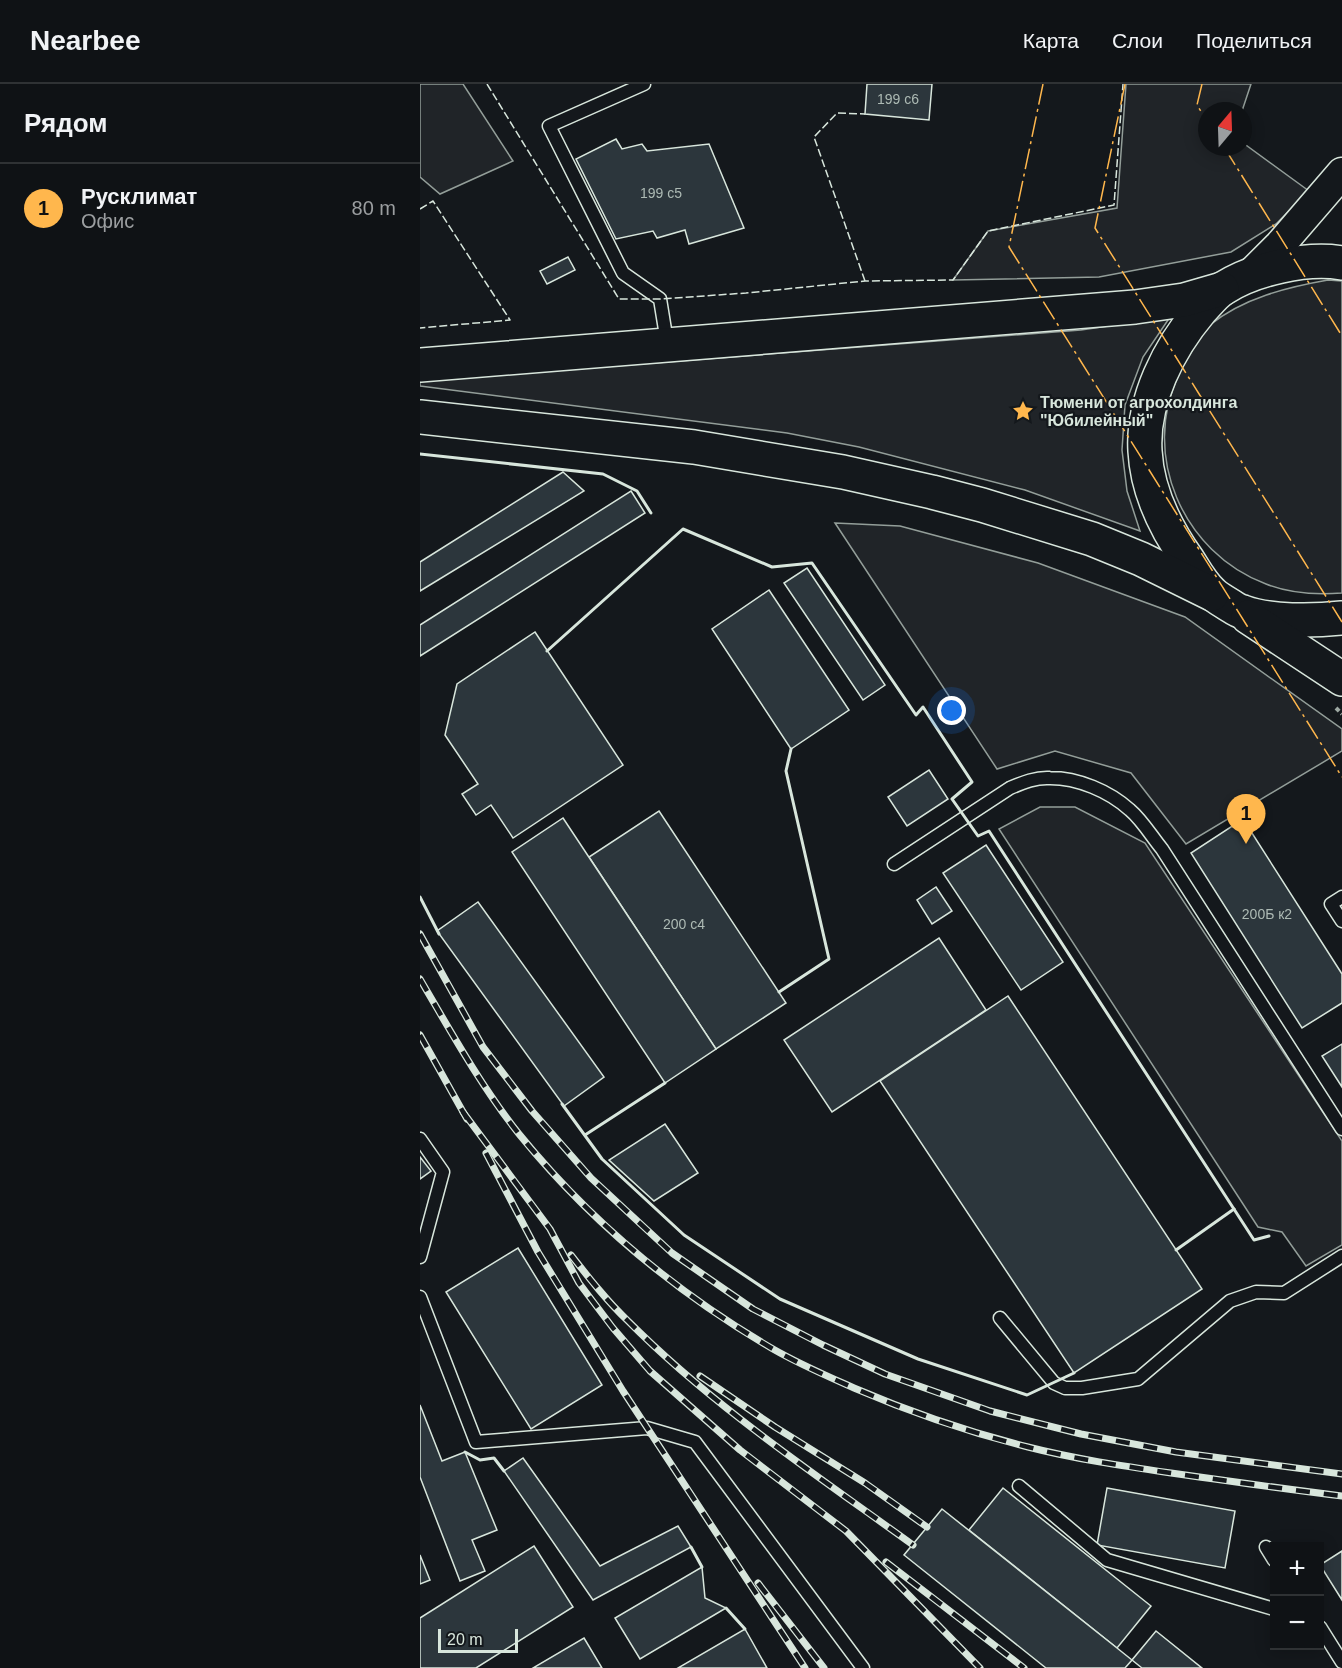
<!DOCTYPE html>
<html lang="ru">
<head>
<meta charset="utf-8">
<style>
	:root { --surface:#0f1215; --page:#1d2022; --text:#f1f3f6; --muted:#9b9ea0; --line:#2f3234; --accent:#ffb74d }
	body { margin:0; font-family:Helvetica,sans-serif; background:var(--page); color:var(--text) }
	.controls { position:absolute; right:18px; bottom:18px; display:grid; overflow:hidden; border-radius:0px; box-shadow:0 3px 15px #0003 }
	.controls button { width:54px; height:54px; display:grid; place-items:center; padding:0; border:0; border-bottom:2px solid var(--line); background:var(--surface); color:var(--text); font:30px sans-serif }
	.compass { position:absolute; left:778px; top:18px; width:54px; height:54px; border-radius:50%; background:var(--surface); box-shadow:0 3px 15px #0003; rotate:19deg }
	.scale { position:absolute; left:18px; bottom:15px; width:80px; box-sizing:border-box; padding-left:6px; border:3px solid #d8e6dc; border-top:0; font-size:16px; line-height:21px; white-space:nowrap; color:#d8e6dc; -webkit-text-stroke:4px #14181c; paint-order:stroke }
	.you { position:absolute; left:532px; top:627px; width:21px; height:21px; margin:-15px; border:4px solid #fff; border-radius:50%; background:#1a73e8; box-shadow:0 0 0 9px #1a73e833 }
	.badge { display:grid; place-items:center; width:39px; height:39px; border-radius:50%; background:var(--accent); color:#111; font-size:20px; font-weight:700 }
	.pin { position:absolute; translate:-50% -50px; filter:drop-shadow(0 2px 3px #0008) }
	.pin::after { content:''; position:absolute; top:32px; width:21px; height:18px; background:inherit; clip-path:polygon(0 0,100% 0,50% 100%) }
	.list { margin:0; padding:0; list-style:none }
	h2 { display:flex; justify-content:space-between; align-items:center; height:78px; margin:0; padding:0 24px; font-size:26px }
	h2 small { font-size:20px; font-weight:400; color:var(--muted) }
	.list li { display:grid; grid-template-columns:39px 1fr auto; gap:18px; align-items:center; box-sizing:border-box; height:90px; padding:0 24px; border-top:2px solid var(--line) }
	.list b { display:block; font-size:22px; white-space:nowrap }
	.list p { margin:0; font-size:20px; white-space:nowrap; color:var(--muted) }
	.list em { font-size:20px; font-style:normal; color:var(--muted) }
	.map { position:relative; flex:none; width:922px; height:1584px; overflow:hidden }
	header { display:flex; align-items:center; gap:36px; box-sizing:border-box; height:84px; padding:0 30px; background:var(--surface); border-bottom:2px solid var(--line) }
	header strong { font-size:28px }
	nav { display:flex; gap:33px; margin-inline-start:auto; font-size:21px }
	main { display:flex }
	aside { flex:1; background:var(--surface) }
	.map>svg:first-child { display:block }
</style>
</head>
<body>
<header>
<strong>Nearbee</strong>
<nav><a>Карта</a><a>Слои</a><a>Поделиться</a></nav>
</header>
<main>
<aside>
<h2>Рядом<small></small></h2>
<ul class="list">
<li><span class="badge">1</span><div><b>Русклимат</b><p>Офис</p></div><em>80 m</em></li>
</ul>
</aside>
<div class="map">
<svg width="922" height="1584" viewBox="0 0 922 1584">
	<rect width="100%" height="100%" fill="#14181c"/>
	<g fill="#202428" stroke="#939e99" stroke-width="1.5">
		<polygon points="0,0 43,0 93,77 20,110 0,93"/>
		<polygon points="706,0 831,0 822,27 787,27 787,63 823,63 823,59 889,107 856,140 811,168 679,193 533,196 568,147 697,124"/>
		<path d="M908,196l14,1v312c-26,2 -51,1 -76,-9 -83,-31 -126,-129 -87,-210 8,-17 16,-36 31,-49 33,-27 78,-38 118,-45z"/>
		<polygon points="750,233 723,273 705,321 702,366 707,407 720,447 605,406 439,363 367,349 0,302 0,297 661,246"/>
		<polygon points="415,439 480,442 618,479 765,533 922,645 922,667 766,760 711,689 635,667 577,685"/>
		<polygon points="620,723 655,723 725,759 922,1057 922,1161 886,1182 862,1148 838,1143 579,745"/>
	</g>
	<g fill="#2c363c" stroke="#d8e6dc" stroke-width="1.5">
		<polygon points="447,0 512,0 509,36 445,30"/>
		<polygon points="196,55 202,65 222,60 227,67 289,60 324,144 269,160 265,146 237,154 233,147 196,155 156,75"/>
		<polygon points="148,173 155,186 127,200 120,187"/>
		<polygon points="143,388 164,407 0,507 0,478"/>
		<polygon points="211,407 225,429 0,572 0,541"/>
		<polygon points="387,484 465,601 443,616 364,499"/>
		<polygon points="349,506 429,626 371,665 292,545"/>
		<polygon points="115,548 203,681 93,754 71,721 56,731 42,710 58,700 25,651 37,600"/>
		<polygon points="509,686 528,715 487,742 468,713"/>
		<polygon points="239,727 366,919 296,965 169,773"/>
		<polygon points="143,734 296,965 245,999 92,768"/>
		<polygon points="823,735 922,890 922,919 882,944 771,769"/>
		<polygon points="566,761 643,878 601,906 523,789"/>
		<polygon points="516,803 532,827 512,840 497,816"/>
		<polygon points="58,818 184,993 144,1022 17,847"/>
		<polygon points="519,854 566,926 412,1028 364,956"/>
		<polygon points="588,912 782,1205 654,1289 460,997"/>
		<polygon points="922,960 922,1003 902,972"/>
		<polygon points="245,1040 278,1089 234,1117 189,1076"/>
		<polygon points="0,1073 11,1087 0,1095"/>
		<polygon points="98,1164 182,1301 111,1345 26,1208"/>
		<polygon points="0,1321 22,1377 45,1368 77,1446 52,1456 65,1487 40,1497 0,1393"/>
		<polygon points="103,1374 180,1482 258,1442 271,1463 173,1516 84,1387"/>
		<polygon points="583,1404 731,1522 697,1564 549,1446"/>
		<polygon points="687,1404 815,1427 805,1484 677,1461"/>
		<polygon points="522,1425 697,1564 712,1576 705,1584 626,1584 484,1471"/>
		<polygon points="114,1462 153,1523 56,1584 0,1584 0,1534"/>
		<polygon points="922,1467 922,1516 900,1481"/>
		<polygon points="0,1471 10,1496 0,1500"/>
		<polygon points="282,1483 285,1514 306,1524 220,1575 195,1534"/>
		<polygon points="325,1545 347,1584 258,1584"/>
		<polygon points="736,1547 782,1584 722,1584 712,1576"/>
		<polygon points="164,1554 182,1584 113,1584"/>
	</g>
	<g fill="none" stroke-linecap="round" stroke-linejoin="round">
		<defs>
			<g id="service">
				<polyline points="224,0 129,42 203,189 240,215 247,258"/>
				<path d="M474,780l116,-76c12,-5 26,-11 40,-10 28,0 59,13 80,32 12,10 22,27 32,39l180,280"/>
				<polyline points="922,813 911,820 922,837"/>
				<polyline points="0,1055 23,1088 0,1173"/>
				<polyline points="0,1213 56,1358 227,1344 275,1358 443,1584"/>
				<polyline points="580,1234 634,1299 645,1304 662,1304 718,1295 810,1217 836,1208 864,1209 922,1172"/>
				<polyline points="599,1402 687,1476 854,1525"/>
				<polyline points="846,1463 854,1476"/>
				<polyline points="900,1543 922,1578"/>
			</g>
			<polyline id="tertiary" points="830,191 860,161 922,89"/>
			<g id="secondary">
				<path d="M922,179c-36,-6 -88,6 -118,25 -9,5 -16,15 -23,22 -32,38 -59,90 -56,141 2,39 21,78 43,109 7,11 14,24 24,33 5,5 13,9 19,13 3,2 7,5 12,6 26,10 71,9 99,6"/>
				<polyline points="0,281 715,223 764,216 802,205"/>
				<polyline points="0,333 274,363 423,388 512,408 562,421 672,455 721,475 792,510"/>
				<polyline points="828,533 922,595"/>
			</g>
		</defs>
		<use href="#service" stroke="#d8e6dc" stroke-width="15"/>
		<use href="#tertiary" stroke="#d8e6dc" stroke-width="33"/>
		<use href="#secondary" stroke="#d8e6dc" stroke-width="36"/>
		<polyline stroke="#9da8a2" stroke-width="4" stroke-dasharray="4.5 3" stroke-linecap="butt" points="916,624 922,630"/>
		<use href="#service" stroke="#14181c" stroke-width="12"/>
		<use href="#tertiary" stroke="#14181c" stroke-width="30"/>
		<use href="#secondary" stroke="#14181c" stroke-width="33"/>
		<defs>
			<g id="rail">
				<polyline points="0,850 63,963 112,1027 171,1094 252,1169 333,1225 403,1261 465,1290 570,1327 661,1350 756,1368 922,1390"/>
				<path d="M0,895c31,53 61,107 99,155 70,86 158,159 254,215 26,15 54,27 81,39 56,24 114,44 174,59 47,12 95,19 143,26 57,8 114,16 171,23"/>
				<polyline points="0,951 47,1035"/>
				<polyline points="43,1028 130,1145 159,1199 193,1244 230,1287 320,1366 426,1447 560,1584"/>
				<polyline points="66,1069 118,1168 203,1307 385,1584"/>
				<path d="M151,1171c18,23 36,46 57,66 86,86 187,153 285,224"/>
				<polyline points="280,1292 355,1343 445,1399 507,1443"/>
				<polyline points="466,1478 604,1584"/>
				<polyline points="338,1499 404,1584"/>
			</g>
		</defs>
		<use href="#rail" stroke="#d8e6dc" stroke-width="7"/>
		<use href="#rail" stroke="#14181c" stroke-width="4.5" stroke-dasharray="14" stroke-linecap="butt"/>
		<g stroke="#d8e6dc" stroke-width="1.5" stroke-dasharray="8 3" stroke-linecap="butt">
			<polyline points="67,0 199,215 240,215 326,209 445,197 533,196 568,147 694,121 703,0"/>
			<polyline points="0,125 13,117 90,236 0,244"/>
			<polyline points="445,197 394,53 417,29 445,30"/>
		</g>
		<g stroke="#d8e6dc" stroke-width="3">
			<polyline points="0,370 183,390 217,407 231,429"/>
			<polyline points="127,567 263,445 352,483 392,479 496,631 503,623 552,698 532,715 558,752 569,747 834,1156 849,1152"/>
			<polyline points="0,813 19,850"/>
			<polyline points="359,908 409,875 366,687 371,665"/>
			<polyline points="142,1020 182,1075 264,1151 360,1215 498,1275 607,1311 654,1289"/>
			<polyline points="165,1051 245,999"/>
			<polyline points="756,1166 814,1125"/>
			<polyline points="45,1368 60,1376 74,1374 84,1387"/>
			<polyline points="271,1463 282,1483"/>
			<polyline points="306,1524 325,1545"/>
		</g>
		<g stroke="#ffb74d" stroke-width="1.5" stroke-dasharray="21 4.5 3 4.5" stroke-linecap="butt">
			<polyline points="623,0 589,163 922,693"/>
			<polyline points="705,0 675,144 922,538"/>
			<polyline points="782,0 777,21 787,37"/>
			<polyline points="804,63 922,252"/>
		</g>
	</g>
	<defs>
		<symbol id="sight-bare" viewBox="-9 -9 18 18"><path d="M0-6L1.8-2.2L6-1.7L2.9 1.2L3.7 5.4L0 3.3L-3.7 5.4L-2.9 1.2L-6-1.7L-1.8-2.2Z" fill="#ffb74d" stroke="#14181c" stroke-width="2.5" paint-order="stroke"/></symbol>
	</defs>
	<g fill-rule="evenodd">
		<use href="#sight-bare" x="588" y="312" width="30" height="30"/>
	</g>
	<g text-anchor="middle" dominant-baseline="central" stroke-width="4.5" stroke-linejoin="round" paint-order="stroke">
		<g font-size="14" fill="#adbab4">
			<text x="478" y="15">199 с6</text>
			<text x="241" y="109">199 с5</text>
			<text x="847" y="830">200Б к2</text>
			<text x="264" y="840">200 с4</text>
		</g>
		<g font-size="16" font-weight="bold" fill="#d8e6dc" stroke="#14181c" text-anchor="start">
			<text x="620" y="318">Тюмени от агрохолдинга<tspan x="620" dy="18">"Юбилейный"</tspan></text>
		</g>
	</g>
</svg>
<div class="controls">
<button>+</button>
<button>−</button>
</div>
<svg class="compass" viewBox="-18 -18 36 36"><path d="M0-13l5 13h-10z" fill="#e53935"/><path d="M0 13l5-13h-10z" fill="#9b9ea0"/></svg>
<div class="scale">20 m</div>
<div class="you"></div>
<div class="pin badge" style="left:826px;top:760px">1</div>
</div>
</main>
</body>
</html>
